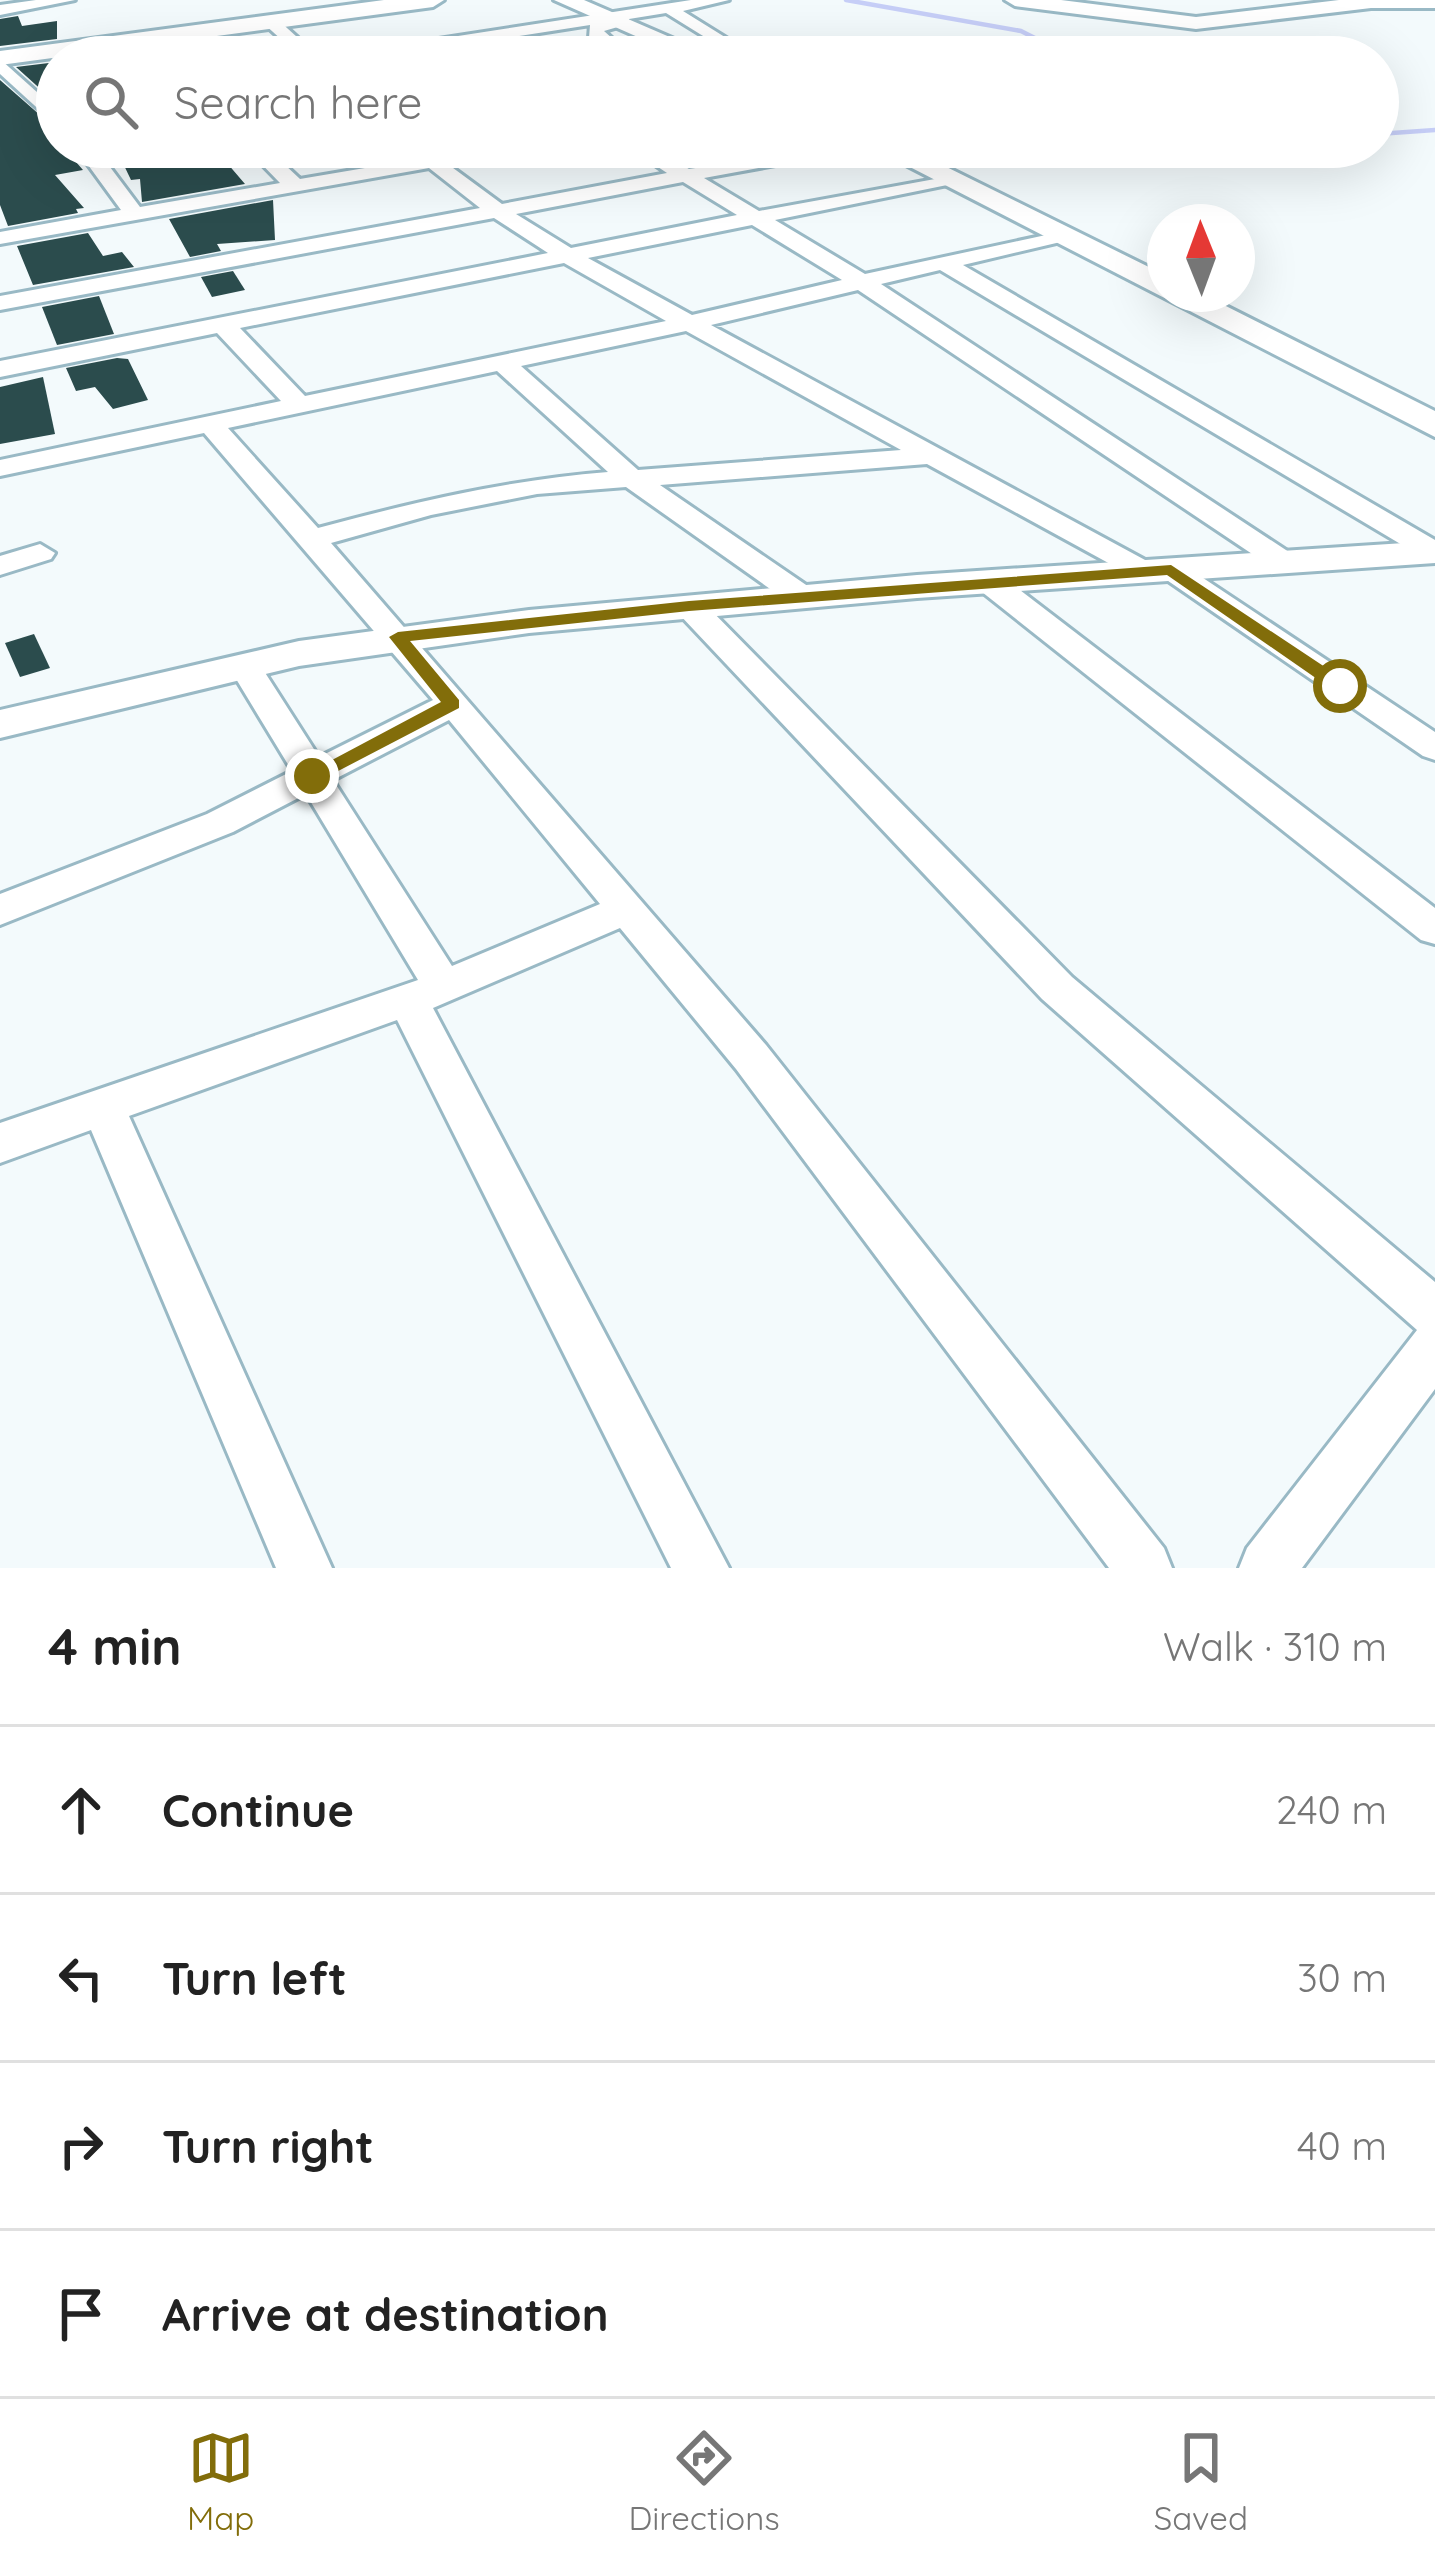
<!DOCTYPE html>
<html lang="en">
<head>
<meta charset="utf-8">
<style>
	:root { --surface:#fff; --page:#f2f2f2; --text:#222; --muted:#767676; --line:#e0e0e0; --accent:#826d0a }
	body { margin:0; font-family:Quicksand,sans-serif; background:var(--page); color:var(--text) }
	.compass { position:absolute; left:1147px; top:204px; width:108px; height:108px; border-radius:50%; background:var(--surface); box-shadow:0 12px 48px #0002; rotate:359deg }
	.stop { position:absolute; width:36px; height:36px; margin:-27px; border:9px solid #826d0a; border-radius:50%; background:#fff }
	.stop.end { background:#826d0a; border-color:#fff; box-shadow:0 3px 12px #0008 }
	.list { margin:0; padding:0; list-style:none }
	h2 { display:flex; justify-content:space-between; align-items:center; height:156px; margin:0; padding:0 48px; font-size:51px }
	h2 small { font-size:39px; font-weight:400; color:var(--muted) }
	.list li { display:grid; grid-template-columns:78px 1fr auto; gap:36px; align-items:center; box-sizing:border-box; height:168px; padding:0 48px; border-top:3px solid var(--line) }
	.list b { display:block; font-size:45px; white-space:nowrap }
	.list em { font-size:39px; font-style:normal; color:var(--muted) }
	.icon { flex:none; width:66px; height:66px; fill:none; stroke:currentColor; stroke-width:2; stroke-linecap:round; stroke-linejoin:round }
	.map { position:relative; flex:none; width:1435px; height:1568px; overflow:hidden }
	.search { position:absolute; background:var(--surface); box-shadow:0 12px 48px #0002; left:36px; right:36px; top:36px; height:132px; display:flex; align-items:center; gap:30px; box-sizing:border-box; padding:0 42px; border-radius:66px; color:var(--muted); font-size:45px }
	.sheet { height:828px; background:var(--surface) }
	nav { display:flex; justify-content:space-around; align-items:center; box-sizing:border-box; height:168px; border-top:3px solid var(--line); background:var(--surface); font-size:33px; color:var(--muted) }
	nav a { display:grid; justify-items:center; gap:6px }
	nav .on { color:var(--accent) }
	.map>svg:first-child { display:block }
</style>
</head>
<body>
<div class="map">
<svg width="1435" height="1568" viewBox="0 0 1435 1568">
	<rect width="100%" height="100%" fill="#f3fafc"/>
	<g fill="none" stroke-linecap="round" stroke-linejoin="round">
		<g stroke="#c6cef7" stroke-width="4.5">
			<polyline points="846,0 1021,31 1072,57"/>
			<polyline points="1378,134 1435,130"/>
		</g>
	</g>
	<g fill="#2b4c4d">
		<polygon points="18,16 22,26 57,21 57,39 0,46 0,19"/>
		<polygon points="57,62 57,78 52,79 56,103 16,67"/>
		<polygon points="0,80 57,130 57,147 63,147 83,170 55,175 84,208 76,209 78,213 8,226 0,205"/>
		<polygon points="136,147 165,151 205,147 207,159 221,156 245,184 142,202 140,179 131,180 120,157 140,154"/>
		<polygon points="273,200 275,240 217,244 221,251 190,257 169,219"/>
		<polygon points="88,233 103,256 122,252 134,267 33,285 17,246"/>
		<polygon points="233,271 245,290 212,297 201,277"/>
		<polygon points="99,296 114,334 57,345 42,307"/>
		<polygon points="117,358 128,359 148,400 113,409 95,387 76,391 66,368"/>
		<polygon points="43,377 55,434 0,444 0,387"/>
		<polygon points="34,634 50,668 20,677 5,643"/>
	</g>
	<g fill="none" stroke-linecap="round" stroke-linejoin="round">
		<defs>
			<g id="minor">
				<polygon points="36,0 75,0 0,15 0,5"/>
				<polygon points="691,0 729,0 683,11 757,57 737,57 666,13 629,19 628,24 604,31 633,57 614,57 589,38 590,25 386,57 346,57 354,52"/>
				<polygon points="270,16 276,18 319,57 301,57 264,24 262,21"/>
				<polygon points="143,34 170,57 152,57 135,39"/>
				<polygon points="0,59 57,110 57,126 0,74"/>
				<path d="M75,147h20l45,60 140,-24 -35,-36h21l34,32 118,-20 -13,-12h22l10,8 48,-8h43l-79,18 53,39 165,-31 -39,-26h24l37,22 144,-22 -1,7 -7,2 -121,22 55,33 198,-36v8l-182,37 90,54 204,-44v10l-106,25 472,275v21l-11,-3 -484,-288 -59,14 414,272 4,6 -4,6h-22l-415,-278 -147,35 447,242 13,-6 11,3 253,168v28l-12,-4 -265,-182 -13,6 -11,-3 -207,-113 -267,21 152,104 5,7 -5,7h-22l-164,-116 -89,7 -106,21 -100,28 435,502 398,503 8,20h-63l-373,-499 -116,-141 -187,80 296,560h-58l-274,-548 -268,96 203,452h-56l-185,-438 -91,33v-40l418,-143 -112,-186 -73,38 -233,93v-31l207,-80 85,-43 -65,-107 4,-7h24l64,100 114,-57 -229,-267 -204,43v-16l281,-59 -64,-68 -217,44v-16l548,-108 -54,-35 -494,92v-14l480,-88 -51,-40 -429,76v-12l121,-22zM683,182l54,33 -166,33 -55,-34zM752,225l90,55 -150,35 -104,-57zM564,263l102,58 -361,75 -65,-68zM686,331l215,119 -263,20 -117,-104zM497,371l111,101c-100,8 -194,30 -290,56l-90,-100zM449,720l151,184 -148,62 -119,-186z"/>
				<polygon points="40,544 55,553 51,559 0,575 0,556"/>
				<polygon points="988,572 999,574 1435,908 1435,944 1421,940 977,588 973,581 977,574"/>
				<polygon points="689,597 700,599 1072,977 1435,1282 1435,1389 1302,1568 1239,1568 1247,1548 1417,1330 1042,999 678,613 673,606"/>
			</g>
			<g id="tertiary">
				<polygon points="1005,0 1061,0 1196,17 1339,0 1435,0 1435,8 1371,8 1196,29 1015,6"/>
				<polygon points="1435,541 1435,563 917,598 529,633 299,666 0,738 0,710 299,641 529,610 917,575"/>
			</g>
			<g id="secondary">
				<polygon points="384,0 444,0 433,7 0,65 0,51"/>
				<polygon points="554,0 584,0 716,57 683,57"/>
				<polygon points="871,147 906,147 1165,275 1165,294 1202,294 1435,411 1435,437"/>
			</g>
		</defs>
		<use href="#minor" stroke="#99b9c5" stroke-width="6"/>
		<use href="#tertiary" stroke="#99b9c5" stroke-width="6"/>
		<use href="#secondary" stroke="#99b9c5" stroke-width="6"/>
		<use href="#minor" fill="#fff" fill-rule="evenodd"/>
		<use href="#tertiary" fill="#fff" fill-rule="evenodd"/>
		<use href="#secondary" fill="#fff" fill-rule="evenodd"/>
	</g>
	<polygon fill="#826d0a" points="1171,565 1346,681 1346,690 1333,690 1167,575 689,611 410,641 459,700 459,708 319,781 312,783 302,776 441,702 389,637 398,632 689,601"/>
</svg>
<svg class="compass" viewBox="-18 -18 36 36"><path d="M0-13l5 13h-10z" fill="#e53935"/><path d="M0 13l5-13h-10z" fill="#767676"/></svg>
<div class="stop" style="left:1340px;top:686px"></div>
<div class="stop end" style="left:312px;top:776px"></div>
<div class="search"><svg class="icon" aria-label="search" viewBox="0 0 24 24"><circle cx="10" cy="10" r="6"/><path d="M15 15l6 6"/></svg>Search here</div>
</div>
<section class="sheet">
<h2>4 min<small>Walk · 310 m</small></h2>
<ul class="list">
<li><svg class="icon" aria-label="ahead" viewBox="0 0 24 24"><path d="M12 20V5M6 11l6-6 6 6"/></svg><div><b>Continue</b></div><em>240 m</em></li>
<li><svg class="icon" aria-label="left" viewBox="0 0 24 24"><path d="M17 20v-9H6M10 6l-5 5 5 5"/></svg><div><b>Turn left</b></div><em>30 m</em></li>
<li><svg class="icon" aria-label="right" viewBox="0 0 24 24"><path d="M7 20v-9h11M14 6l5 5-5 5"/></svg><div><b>Turn right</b></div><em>40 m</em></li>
<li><svg class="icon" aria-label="arrive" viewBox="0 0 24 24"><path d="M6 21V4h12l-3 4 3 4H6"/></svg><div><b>Arrive at destination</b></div></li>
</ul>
</section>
<nav>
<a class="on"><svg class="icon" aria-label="map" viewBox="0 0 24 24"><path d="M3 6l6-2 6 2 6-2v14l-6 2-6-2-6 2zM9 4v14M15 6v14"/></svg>Map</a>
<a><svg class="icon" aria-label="directions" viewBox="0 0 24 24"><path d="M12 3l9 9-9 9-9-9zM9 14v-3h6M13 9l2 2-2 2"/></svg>Directions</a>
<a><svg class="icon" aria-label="saved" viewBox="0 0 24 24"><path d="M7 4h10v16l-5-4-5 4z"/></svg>Saved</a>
</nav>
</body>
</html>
